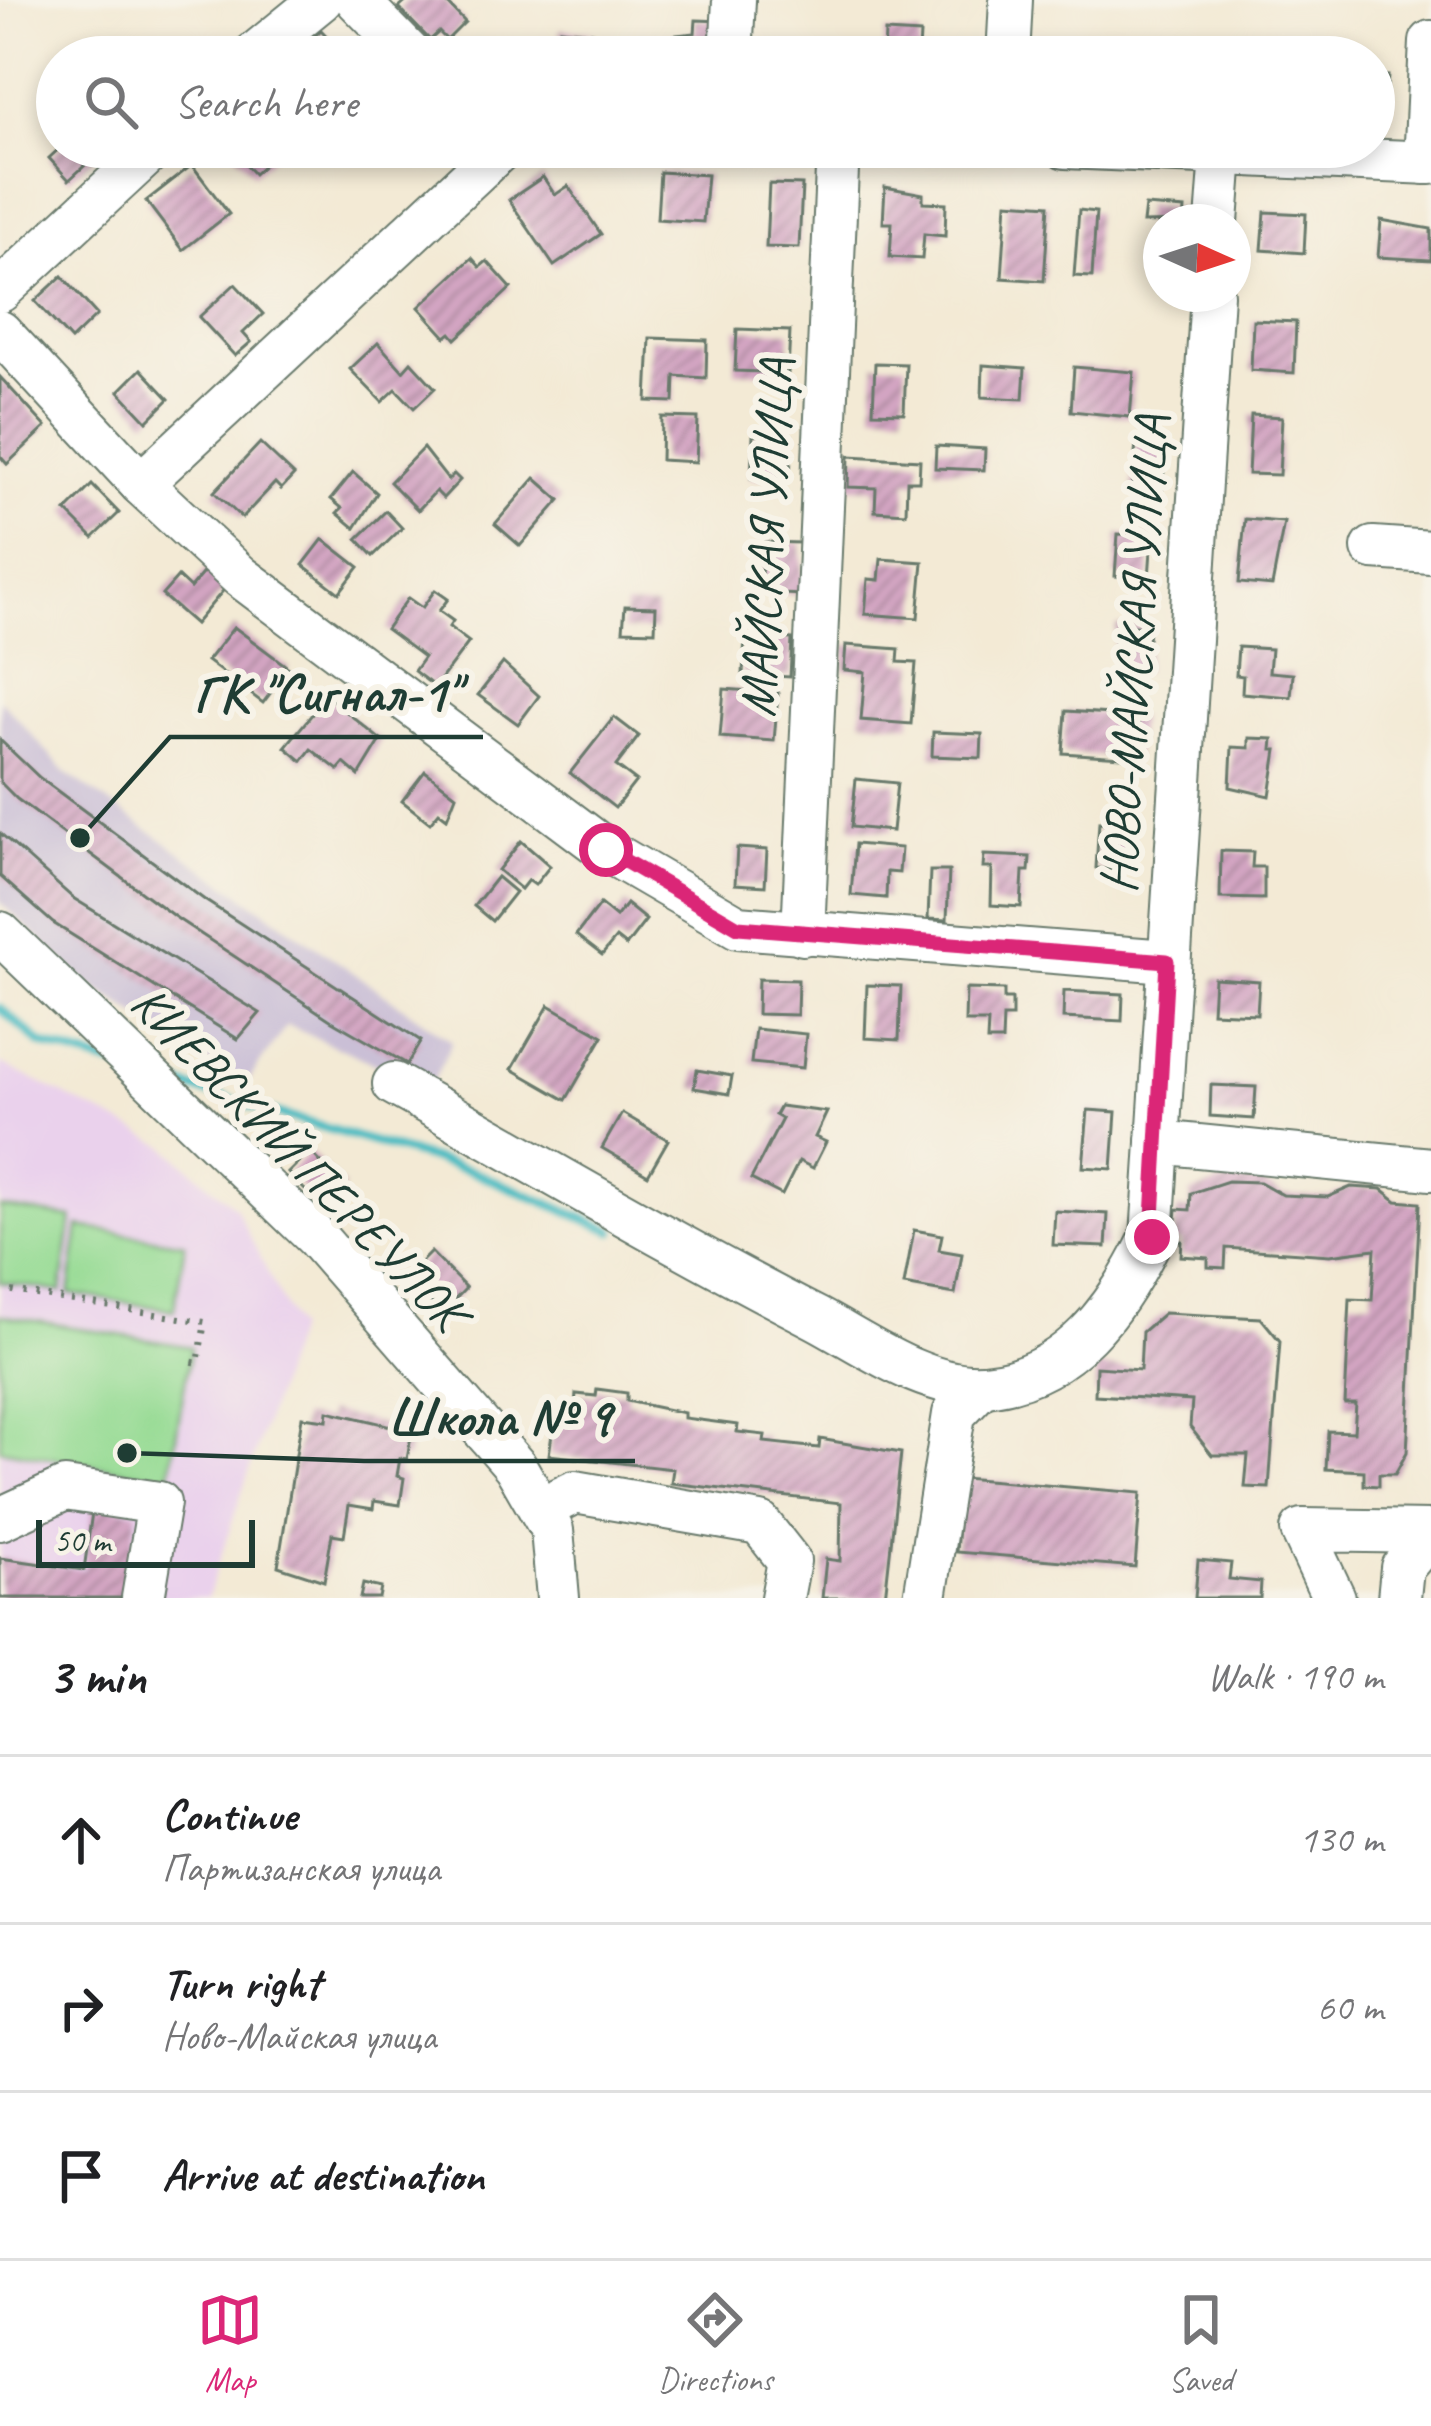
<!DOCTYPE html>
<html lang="en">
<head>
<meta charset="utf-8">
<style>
	:root { --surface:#fff; --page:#f2f2f2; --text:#202124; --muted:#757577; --line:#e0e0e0; --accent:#db2777 }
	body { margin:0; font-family:Caveat,sans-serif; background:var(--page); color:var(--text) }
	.compass { position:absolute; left:1143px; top:204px; width:108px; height:108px; border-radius:50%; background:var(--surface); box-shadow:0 6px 18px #0003; rotate:93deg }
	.scale { position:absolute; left:36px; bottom:30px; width:219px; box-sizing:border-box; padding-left:12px; border:6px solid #1f3d34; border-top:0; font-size:33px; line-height:42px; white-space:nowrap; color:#1f3d34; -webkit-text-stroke:9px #f7f3e8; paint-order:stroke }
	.stop { position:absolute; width:36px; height:36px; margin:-27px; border:9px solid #db2777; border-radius:50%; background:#fff }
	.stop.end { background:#db2777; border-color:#fff; box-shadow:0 3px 12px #0008 }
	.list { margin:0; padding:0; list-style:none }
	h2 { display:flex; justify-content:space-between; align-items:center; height:156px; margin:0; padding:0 48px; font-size:51px }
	h2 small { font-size:39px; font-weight:400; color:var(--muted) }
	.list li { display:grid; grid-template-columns:78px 1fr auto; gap:36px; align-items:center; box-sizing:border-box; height:168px; padding:0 48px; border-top:3px solid var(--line) }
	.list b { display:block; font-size:45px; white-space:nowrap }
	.list p { margin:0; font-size:39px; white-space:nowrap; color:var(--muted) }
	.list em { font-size:39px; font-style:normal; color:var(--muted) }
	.icon { flex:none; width:66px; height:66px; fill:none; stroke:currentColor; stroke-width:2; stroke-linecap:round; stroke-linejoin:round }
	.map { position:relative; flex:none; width:1431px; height:1598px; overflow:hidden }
	.search { position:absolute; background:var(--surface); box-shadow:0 6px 18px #0003; left:36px; right:36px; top:36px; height:132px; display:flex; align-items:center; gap:30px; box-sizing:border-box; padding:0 42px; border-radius:66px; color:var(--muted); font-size:45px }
	.sheet { height:660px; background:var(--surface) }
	nav { display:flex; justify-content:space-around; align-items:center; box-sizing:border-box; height:168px; border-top:3px solid var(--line); background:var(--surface); font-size:33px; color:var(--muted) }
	nav a { display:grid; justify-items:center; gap:6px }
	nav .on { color:var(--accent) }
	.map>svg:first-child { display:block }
</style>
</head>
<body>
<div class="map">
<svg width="1431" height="1598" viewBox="0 0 1431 1598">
	<defs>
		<pattern id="building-hatch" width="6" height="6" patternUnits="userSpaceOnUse" patternTransform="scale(3)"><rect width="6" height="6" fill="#d3a5c2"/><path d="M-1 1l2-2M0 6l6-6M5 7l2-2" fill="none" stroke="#ab889e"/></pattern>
	</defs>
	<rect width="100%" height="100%" fill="#f7f3e8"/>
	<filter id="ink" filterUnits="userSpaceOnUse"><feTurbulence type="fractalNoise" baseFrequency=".00833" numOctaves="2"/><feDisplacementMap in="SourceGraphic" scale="24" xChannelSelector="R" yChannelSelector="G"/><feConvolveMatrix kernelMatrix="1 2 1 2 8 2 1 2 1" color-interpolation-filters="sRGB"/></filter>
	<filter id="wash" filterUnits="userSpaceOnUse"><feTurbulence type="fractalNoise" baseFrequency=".004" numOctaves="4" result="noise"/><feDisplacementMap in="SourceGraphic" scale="48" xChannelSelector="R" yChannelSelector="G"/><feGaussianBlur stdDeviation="2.7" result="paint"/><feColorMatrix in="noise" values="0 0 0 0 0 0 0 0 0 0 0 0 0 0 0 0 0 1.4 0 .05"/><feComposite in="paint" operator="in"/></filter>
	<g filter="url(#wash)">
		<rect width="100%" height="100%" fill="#f3ead5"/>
		<polygon fill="#ead1ec" points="0,1063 164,1145 235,1207 296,1329 207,1598 0,1598"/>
		<polygon fill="#cabfd6" points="0,699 66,773 452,1041 430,1088 287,1025 245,1085 87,983 0,902"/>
		<g fill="#97db94" stroke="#5b8c64" stroke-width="3">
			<polygon points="0,1207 72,1218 61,1292 0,1282"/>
			<polygon points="79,1227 185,1243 174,1310 69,1294"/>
			<polygon points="0,1315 191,1347 169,1478 0,1449"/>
		</g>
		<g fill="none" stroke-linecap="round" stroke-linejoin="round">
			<g stroke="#4ebdc3" stroke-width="9">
				<polyline points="0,1008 41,1044 112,1065"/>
				<polyline points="180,1085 471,1171 613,1231"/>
			</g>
		</g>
		<g id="blocks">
			<g fill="url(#building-hatch)">
				<polygon points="408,0 444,0 465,22 447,40 439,32 430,40 399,8"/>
				<polygon points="696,20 721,21 718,57 665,57 666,36 695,33"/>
				<polygon points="560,29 592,32 590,57 558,57"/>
				<polygon points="321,30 347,57 294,57"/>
				<polygon points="885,32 920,34 919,51 973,57 884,57"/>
				<polygon points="1140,50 1178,52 1177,57 1139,57"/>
				<polygon points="1374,75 1388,76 1384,125 1374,124"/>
				<polygon points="61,147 105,147 69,180 49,158"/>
				<polygon points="229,147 283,147 254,174"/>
				<polygon points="192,165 229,214 183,250 146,201"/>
				<polygon points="660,172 707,175 703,222 657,219"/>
				<polygon points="543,177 555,195 568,186 601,234 554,266 509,200"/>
				<polygon points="769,184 802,185 799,248 766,247"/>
				<polygon points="885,187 923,194 923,202 946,203 945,236 924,234 922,259 890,257 892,223 883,223"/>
				<polygon points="1007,202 1049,205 1044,281 1002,278"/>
				<polygon points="1145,206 1185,209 1184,222 1143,223"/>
				<polygon points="1079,210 1096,212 1092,277 1074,276"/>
				<polygon points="1265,212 1306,214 1304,253 1262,250"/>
				<polygon points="1381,220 1431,229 1431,260 1378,257"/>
				<polygon points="472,258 480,267 487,261 511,288 456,339 451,333 446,337 419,307"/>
				<polygon points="62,276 97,315 71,340 35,301"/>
				<polygon points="235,284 263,314 243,333 251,342 235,356 199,317"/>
				<polygon points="1253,320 1296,322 1294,373 1251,370"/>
				<polygon points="737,329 790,331 788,373 735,371"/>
				<polygon points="650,338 707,340 706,378 675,376 674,402 647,401"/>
				<polygon points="378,343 403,371 411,362 435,388 414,408 396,389 382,402 350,369"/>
				<polygon points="875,363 906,364 904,413 873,412"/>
				<polygon points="983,365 1025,368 1023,399 982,397"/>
				<polygon points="1074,367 1134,372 1130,417 1071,411"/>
				<polygon points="141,369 169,399 147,421 119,391"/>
				<polygon points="0,377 46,427 7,464 0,456"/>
				<polygon points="1251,415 1282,417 1279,475 1248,474"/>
				<polygon points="662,417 698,418 696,462 661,460"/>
				<polygon points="753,435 792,436 790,479 751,478"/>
				<polygon points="260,443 294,475 281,489 275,483 242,518 214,492"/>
				<polygon points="1136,443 1166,446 1162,493 1132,490"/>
				<polygon points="936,446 985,449 984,470 935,468"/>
				<polygon points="423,448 448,480 454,474 460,480 443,498 436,491 418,510 390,482"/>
				<polygon points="849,456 920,460 919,481 907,481 906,513 875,511 876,488 848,487"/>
				<polygon points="353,472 377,493 355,528 337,513 342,508 331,499"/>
				<polygon points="535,478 560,500 520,546 495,524"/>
				<polygon points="92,485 119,513 93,538 66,511"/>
				<polygon points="386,511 402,528 373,556 357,539"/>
				<polygon points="1245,519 1284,522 1272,586 1239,583"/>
				<polygon points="1118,534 1152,536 1149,578 1115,576"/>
				<polygon points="323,539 359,567 339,593 303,565"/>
				<polygon points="763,542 801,543 803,595 760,593"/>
				<polygon points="881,559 923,562 918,618 865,614 868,579 879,580"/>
				<polygon points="207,568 227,586 195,624 162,595 178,577 190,588"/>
				<polygon points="435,590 448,599 439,611 453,621 449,627 469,642 435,687 414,671 424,657 386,629 408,598 422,608"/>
				<polygon points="625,606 656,607 655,631 623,630"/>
				<polygon points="1116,625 1149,627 1146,672 1113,670"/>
				<polygon points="234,627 289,668 263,703 207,661"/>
				<polygon points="745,636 792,639 790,677 743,674"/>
				<polygon points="846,645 899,649 898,662 916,663 911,724 861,720 865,672 844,670"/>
				<polygon points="1238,647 1271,649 1269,672 1293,674 1291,697 1242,693 1243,676 1236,675"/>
				<polygon points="503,663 539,696 518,724 478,695"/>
				<polygon points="724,689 778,693 774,741 720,737"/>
				<polygon points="327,696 381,740 359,776 344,763 338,770 311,749 302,761 285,747"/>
				<polygon points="1066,711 1139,716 1135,758 1063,753"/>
				<polygon points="614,717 639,736 616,766 636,781 615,808 570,773"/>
				<polygon points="933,732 982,734 981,758 932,756"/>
				<polygon points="1249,738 1273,739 1272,750 1277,750 1270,796 1230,787 1232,747 1249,748"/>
				<polygon points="0,740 40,778 206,901 421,1041 407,1064 332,1021 175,917 17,799 0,782"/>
				<polygon points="425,771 456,795 447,818 439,812 430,823 402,801"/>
				<polygon points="856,779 897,783 892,831 851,827"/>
				<polygon points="1099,822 1133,825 1130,871 1096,868"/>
				<polygon points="0,833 73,898 260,1013 238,1039 53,923 0,876"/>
				<polygon points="521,841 550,866 535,885 528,880 521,889 498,870"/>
				<polygon points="855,844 901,848 899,873 887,872 886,898 851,895"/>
				<polygon points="737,848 767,850 765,886 735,884"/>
				<polygon points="1221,851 1253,852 1252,867 1264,867 1264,899 1220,898"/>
				<polygon points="984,855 1030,857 1029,871 1023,871 1021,907 991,905 992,868 983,868"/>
				<polygon points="930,871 949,871 947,920 928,919"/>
				<polygon points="497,877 515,892 492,921 474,906"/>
				<polygon points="600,904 616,917 626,904 646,920 626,946 616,938 602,955 576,935"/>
				<polygon points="1214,978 1259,981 1257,1014 1212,1012"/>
				<polygon points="758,979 798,980 797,1015 757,1014"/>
				<polygon points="867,985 901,986 899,1040 865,1038"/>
				<polygon points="966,989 1004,990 1004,999 1012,999 1012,1017 1003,1017 1002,1041 987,1041 988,1022 965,1022"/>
				<polygon points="1064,991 1123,994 1122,1021 1063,1018"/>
				<polygon points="549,1005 603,1036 566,1100 512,1069"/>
				<polygon points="755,1029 806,1034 803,1068 751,1063"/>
				<polygon points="697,1070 732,1076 729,1094 694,1088"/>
				<polygon points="1211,1085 1256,1087 1254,1119 1210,1116"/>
				<polygon points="780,1106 827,1112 815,1137 826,1142 813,1168 799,1161 782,1195 751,1179 782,1119 775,1115"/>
				<polygon points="1088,1110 1116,1112 1112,1169 1083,1167"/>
				<polygon points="622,1113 668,1140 648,1175 602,1148"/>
				<polygon points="310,1151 344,1187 323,1208 288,1173"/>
				<polygon points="1228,1181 1260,1182 1283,1195 1328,1197 1351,1187 1382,1189 1397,1201 1420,1203 1407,1452 1395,1474 1379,1474 1379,1486 1364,1485 1364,1471 1326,1469 1328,1431 1354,1432 1356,1404 1345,1404 1350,1299 1372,1300 1375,1249 1330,1255 1226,1248 1225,1268 1208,1267 1208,1258 1181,1256 1182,1241 1174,1241 1177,1209 1190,1210 1191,1193"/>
				<polygon points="1055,1211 1108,1214 1106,1247 1053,1245"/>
				<polygon points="914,1230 942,1235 939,1250 962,1254 955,1294 904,1285"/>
				<polygon points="431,1252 466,1288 442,1313 406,1277"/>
				<polygon points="1164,1313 1261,1318 1280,1341 1269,1488 1245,1487 1248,1455 1212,1455 1190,1427 1192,1401 1095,1395 1096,1367 1140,1370 1142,1332"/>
				<polygon points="597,1389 627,1393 627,1401 684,1413 684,1418 738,1425 737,1432 765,1435 764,1442 819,1448 820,1439 901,1453 885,1598 822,1598 826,1559 840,1561 841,1503 671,1483 673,1469 549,1455 554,1420 573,1422 576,1394 596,1396"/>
				<polygon points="328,1411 412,1431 407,1459 400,1458 397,1476 404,1478 400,1505 374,1501 373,1509 349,1505 344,1536 332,1534 324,1581 278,1566 302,1417 327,1420"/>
				<polygon points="962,1478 1141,1493 1135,1567 956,1552"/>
				<polygon points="93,1505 137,1512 125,1598 0,1598 0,1558 84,1570"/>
				<polygon points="1198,1560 1231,1563 1229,1579 1261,1582 1260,1598 1195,1598"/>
				<polygon points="363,1584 381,1588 379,1598 360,1598"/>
			</g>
		</g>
	</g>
	<g filter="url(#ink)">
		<use href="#blocks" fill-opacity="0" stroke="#697a6c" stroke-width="3"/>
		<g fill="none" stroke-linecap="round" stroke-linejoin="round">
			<defs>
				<g id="minor">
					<polyline points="357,0 413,57"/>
					<polyline points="251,57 321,0"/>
					<polyline points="731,57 734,0"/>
					<polyline points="1008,57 1011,0"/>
					<polyline points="1065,147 1431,163"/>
					<polyline points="1425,163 1431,42"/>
					<polyline points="1217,222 1222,155"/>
					<polyline points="0,291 155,147"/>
					<polyline points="0,332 141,484 240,576 606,850 738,927 1167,961"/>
					<polyline points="141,484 503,147"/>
					<polyline points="1373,548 1431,552"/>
					<polyline points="0,933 316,1237 515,1466 552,1530 558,1598"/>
					<polyline points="803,934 838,147"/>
					<path d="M394,1084c140,78 279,161 422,234 49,26 110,71 168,67 85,-7 134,-78 168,-148l60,-943"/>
					<polyline points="1158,1142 1431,1169"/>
					<polyline points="540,1509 575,1492 760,1524 789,1561 782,1598"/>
					<polyline points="0,1519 65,1489 159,1503 143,1598"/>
					<polyline points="925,1598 954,1414 982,1385"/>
					<polyline points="1334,1598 1302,1530 1431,1532"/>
					<polyline points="1399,1598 1402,1568 1431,1534"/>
				</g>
			</defs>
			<use href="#minor" stroke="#697a6c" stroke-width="46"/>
			<polyline stroke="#697a6c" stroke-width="6" stroke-dasharray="3 9" stroke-linecap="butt" points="0,1289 205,1322 198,1363 189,1361"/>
			<use href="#minor" stroke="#fff" stroke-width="42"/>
		</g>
	</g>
	<g fill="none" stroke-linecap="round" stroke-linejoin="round" filter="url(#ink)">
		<polyline stroke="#db2777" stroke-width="15" points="606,850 738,927 1167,961 1152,1237"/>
	</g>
	<g text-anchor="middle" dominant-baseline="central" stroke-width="12" stroke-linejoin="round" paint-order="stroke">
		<g font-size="51" fill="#1f3d34" stroke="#f7f3e8">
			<text transform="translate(766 538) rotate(-87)">МАЙСКАЯ УЛИЦА</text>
			<text transform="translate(1134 654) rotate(-86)">НОВО-МАЙСКАЯ УЛИЦА</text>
			<text transform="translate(299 1157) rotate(46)">КИЕВСКИЙ ПЕРЕУЛОК</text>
		</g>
	</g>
	<path fill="none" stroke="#1f3d34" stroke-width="4.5" d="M80 838L170 737H483M127 1453L364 1461H635"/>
	<g fill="#1f3d34" stroke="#f7f3e8" stroke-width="4.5">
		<circle cx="80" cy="838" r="12"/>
		<circle cx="127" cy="1453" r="12"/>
	</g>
	<g font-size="54" text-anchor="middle" font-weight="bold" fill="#1f3d34" stroke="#f7f3e8" stroke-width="12" stroke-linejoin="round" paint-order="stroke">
		<text x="326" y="711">ГК "Сигнал-1"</text>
		<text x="499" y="1435">Школа № 9</text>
	</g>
</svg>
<svg class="compass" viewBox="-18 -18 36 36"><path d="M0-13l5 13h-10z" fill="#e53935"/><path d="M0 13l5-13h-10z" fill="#757577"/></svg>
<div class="scale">50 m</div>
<div class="stop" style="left:606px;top:850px"></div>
<div class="stop end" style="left:1152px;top:1237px"></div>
<div class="search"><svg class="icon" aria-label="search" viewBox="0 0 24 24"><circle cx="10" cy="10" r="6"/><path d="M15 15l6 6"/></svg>Search here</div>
</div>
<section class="sheet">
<h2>3 min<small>Walk · 190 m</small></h2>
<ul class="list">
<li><svg class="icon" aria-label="ahead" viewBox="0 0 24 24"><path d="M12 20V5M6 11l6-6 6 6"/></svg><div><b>Continue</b><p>Партизанская улица</p></div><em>130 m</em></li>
<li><svg class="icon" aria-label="right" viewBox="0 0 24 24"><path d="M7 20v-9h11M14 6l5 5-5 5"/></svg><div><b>Turn right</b><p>Ново-Майская улица</p></div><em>60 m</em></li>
<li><svg class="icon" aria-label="arrive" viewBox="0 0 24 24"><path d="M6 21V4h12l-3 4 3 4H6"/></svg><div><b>Arrive at destination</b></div></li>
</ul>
</section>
<nav>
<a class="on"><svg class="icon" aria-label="map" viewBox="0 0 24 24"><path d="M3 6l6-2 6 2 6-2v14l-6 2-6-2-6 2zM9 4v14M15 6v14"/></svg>Map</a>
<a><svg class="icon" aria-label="directions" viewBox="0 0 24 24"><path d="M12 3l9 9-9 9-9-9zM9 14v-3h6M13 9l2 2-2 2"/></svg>Directions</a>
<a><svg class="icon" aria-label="saved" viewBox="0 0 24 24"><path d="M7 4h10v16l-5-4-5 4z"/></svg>Saved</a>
</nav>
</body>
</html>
